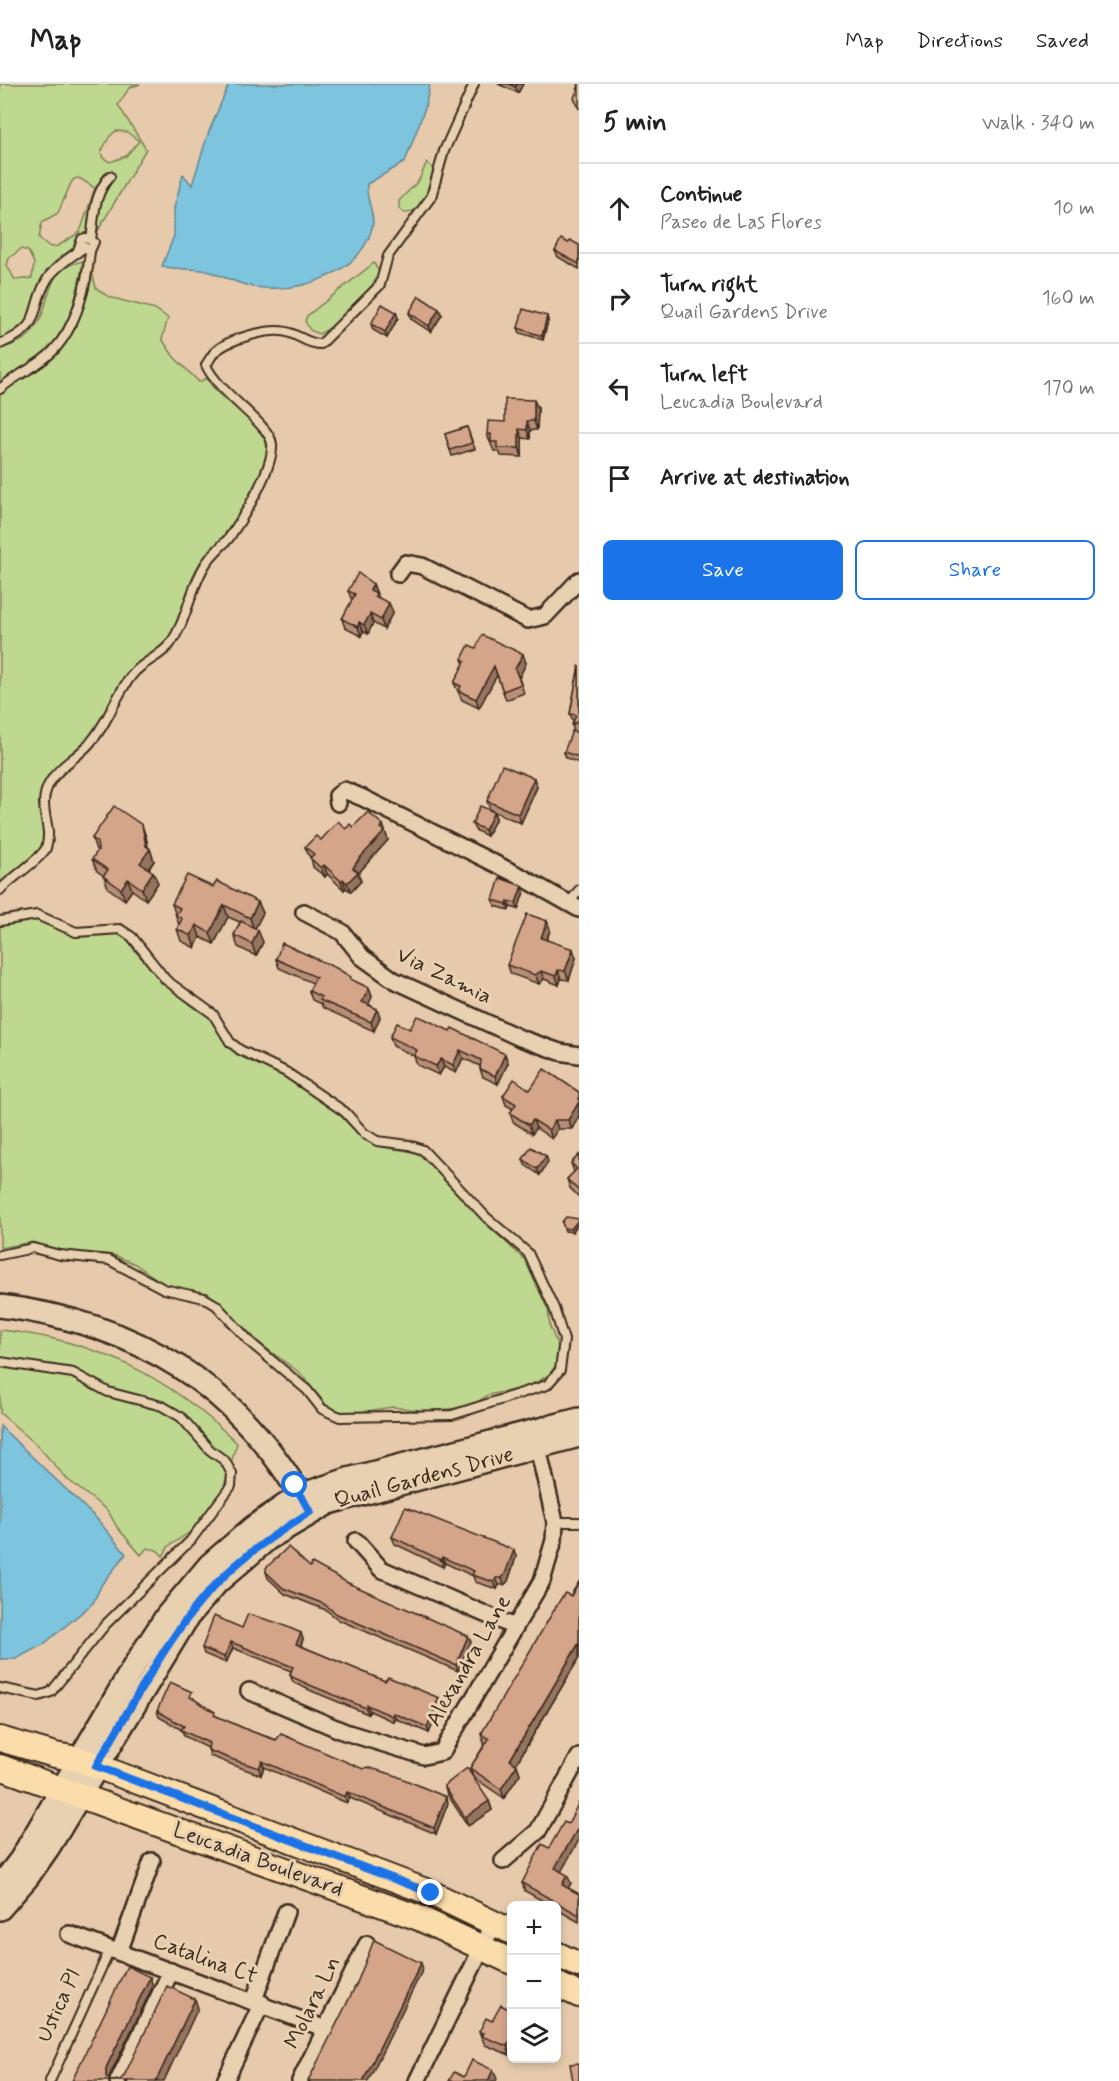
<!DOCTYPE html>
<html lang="en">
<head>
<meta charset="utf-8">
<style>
	:root { --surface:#fff; --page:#f6f6f6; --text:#222; --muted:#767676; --line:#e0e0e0; --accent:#1a73e8 }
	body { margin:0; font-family:Mynerve,sans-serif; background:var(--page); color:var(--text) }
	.controls { position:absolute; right:18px; bottom:18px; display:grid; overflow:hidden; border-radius:9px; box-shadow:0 3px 9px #0003 }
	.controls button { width:54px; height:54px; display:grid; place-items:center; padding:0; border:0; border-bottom:2px solid var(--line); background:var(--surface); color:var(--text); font:30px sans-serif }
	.stop { position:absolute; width:18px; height:18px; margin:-14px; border:4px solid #1a73e8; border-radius:50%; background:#fff }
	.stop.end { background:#1a73e8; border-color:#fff; box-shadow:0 2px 6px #0008 }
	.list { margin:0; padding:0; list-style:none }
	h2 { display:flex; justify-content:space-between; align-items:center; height:78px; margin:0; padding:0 24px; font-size:26px }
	h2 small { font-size:20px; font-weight:400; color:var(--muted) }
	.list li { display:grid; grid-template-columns:39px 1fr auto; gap:18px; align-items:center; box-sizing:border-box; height:90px; padding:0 24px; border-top:2px solid var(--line) }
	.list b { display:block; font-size:22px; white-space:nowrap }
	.list p { margin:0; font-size:20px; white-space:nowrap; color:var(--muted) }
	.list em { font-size:20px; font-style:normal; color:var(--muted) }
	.actions { display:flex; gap:12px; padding:18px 24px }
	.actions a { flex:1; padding:14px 0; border:2px solid var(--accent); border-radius:9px; text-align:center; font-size:21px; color:var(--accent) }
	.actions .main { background:var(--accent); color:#fff }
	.icon { flex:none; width:33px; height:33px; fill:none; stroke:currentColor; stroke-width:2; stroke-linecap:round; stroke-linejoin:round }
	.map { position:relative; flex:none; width:579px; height:1997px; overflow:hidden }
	header { display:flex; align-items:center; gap:36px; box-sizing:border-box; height:84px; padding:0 30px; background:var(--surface); border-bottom:2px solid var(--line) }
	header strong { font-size:28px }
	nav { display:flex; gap:33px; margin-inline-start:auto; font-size:21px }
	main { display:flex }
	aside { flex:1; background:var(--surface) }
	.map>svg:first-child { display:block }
</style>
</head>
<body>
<header>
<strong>Map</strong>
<nav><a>Map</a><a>Directions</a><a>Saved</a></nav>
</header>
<main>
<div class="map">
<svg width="579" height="1997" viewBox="0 0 579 1997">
	<rect width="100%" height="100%" fill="#e6caab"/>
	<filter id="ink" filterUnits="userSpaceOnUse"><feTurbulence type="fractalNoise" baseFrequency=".0167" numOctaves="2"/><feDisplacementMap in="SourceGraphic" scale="12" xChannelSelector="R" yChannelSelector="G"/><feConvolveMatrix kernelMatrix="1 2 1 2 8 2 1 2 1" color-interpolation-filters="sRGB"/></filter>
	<g filter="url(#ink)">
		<g fill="#bfd88f" stroke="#7d8156" stroke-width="1.5" fill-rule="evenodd">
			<path d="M0,0h140l-11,4 -11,17 28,44 -50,85 -10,1c-12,15 -30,25 -40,39 -21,31 -3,47 -46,65zM116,47l11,1 12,9 -13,15 -16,6 -7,-4 -2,-6 9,-16zM79,94l16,10 -15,44 -22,14 -8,1 -11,-9 3,-16 16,-9 13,-30 3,-4zM21,165l7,2 6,12 -2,15 -17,2 -8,-15 2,-7z"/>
			<path d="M427,78l9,11c-5,15 -13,40 -32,40l-5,-4v-8l20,-21z"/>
			<path d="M83,177c-6,35 -13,73 -44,95 -13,10 -27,17 -39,27v-34c12,-4 24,-7 32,-17 22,-25 8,-63 51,-71z"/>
			<path d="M374,179l5,9 -2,5c-11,22 -35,46 -58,57l-9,-4 -5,-9 2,-5z"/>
			<path d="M92,188l4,16 13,9 46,12 13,9 -6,21 12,18 25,25 8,-4c12,28 58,36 60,71 2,32 -42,85 -61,109 -20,23 -19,54 -34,79 -10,15 -27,18 -39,30 -19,20 -25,48 -43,70 -14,18 -35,27 -46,49 -11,22 6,44 -5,66l-39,30v-488l55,-39 28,-49z"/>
			<polygon points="39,835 75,850 93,852 116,847 127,853 134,866 166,900 192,922 213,935 233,966 271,982 302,1002 334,1025 364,1056 379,1062 419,1069 485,1139 525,1176 548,1226 550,1243 558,1262 556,1281 550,1290 539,1297 523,1304 488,1311 470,1323 427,1327 393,1323 347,1330 328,1323 300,1289 262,1261 208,1209 167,1202 135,1180 114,1171 67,1168 32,1158 0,1164 0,842"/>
			<path d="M0,1246c97,10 168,46 237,113l-15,50 -29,37 -24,16 -6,10 -6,-6 -10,-2 -6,7 -24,-28 -9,-16 -41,-32 -30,-34 -37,-32z"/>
		</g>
		<g fill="#7dc4de" stroke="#638691" stroke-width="1.5">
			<path d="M229,0h201l-5,24 -20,54 -38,22c-2,14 9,31 5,44 -11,44 -67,63 -108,60 -21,-1 -37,-11 -57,-17 -13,-4 -29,0 -45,-5l12,-30v-28l9,-34 9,11 16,-51z"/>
			<polygon points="0,1342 97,1435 126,1470 102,1500 93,1519 44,1560 16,1575 0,1575"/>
		</g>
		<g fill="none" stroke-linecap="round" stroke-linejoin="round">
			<defs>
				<g id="lane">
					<path d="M91,155c4,-25 2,-43 19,-63"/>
					<polyline points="77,169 82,155 86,154 94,158 90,167"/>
					<path d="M0,260c46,-19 28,-34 48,-66 8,-12 25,-23 37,-31l5,4c-3,33 -13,75 -37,100 -15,16 -36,23 -53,38"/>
					<path d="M0,806c10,-11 42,-32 46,-42 8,-23 -11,-40 4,-66 10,-17 27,-24 39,-38 19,-20 26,-48 43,-69 10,-13 28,-18 38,-31 17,-23 20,-55 35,-79 6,-10 16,-18 24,-27 14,-20 45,-70 43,-94 -2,-20 -54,-51 -66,-79 3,-4 5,-9 8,-12 13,-14 59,-27 76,-20 12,4 18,11 31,11l59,-59 8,-29 43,-59 13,-46 30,-67"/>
					<polyline points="570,818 579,806"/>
					<polyline points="0,837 37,831 76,848 120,845 132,853 166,896 213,930 230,958 240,966 286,988 345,1028 364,1049 377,1057 409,1061 423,1066 486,1133 528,1169 554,1224 564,1256 560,1286 547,1301 452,1331 340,1333 322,1325 307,1306 251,1259 216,1221 204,1214 164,1205 109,1176 60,1171 33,1164 0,1171"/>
					<polyline points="0,1278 73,1289 108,1308 162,1322 181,1333 210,1366 225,1377 232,1390 231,1402 191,1456 105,1541 51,1608 39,1612 0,1604"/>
					<polyline points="555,1438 579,1438"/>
					<polyline points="50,1997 110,1865"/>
				</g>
				<g id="street">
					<polyline points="398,490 406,479 422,482 528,536 545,532 579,496"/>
					<polyline points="338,719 337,712 344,706 363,714 520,792 579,825"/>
					<polyline points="304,828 342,848 362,873 394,896 520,954 560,968 579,971"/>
					<polyline points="356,1457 381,1485 515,1543"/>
					<polyline points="249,1607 345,1648 424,1672 442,1668 542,1497 554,1456 555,1438 536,1355"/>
					<polyline points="503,1777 538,1747 579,1673"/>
					<polyline points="69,1850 326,1945"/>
					<polyline points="119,1868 152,1777"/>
					<polyline points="254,1916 286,1828"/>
					<polyline points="118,1997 171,1887"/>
					<polyline points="225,1997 262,1919"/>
					<polyline points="300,1997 367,1860"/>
					<polyline points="417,1997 494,1839"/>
				</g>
				<g id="secondary">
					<path d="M0,1222c137,17 239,79 307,201"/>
					<polyline points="0,1802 20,1776 135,1580 167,1531 209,1481 253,1443 300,1411 348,1395 579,1335"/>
					<polyline points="0,1825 28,1793 49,1763 188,1533 217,1499 268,1455 329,1419 579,1352"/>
				</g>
				<g id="primary">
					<polyline points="0,1655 55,1671 78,1675 431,1809 512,1848"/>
					<polyline points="0,1683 419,1834 512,1878"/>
					<polyline points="556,1870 579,1881"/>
					<polyline points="556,1900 579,1911"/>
				</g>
			</defs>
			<use href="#lane" stroke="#3b2a1e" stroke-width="12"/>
			<use href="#street" stroke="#3b2a1e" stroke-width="20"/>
			<use href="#secondary" stroke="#3b2a1e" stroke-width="26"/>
			<use href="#primary" stroke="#3b2a1e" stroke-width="28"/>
			<use href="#lane" stroke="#e8d1b1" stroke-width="8"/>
			<use href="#street" stroke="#e8d1b1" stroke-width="15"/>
			<use href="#secondary" stroke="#e8d1b1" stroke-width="21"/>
			<use href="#primary" stroke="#fbddab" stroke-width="24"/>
		</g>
		<g fill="#b78e77" stroke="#3b2a1e" stroke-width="1.5">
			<polygon points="498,0 523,0 518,9"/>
			<polygon points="568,159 579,161 579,185 558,173 555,167"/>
			<polygon points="396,228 398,234 387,254 373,246 371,240"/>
			<polygon points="409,229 442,231 431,248 411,235"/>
			<polygon points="547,232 548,237 543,256 520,249 518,244"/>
			<polygon points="538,324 537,346 530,346 530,355 522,354 522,373 501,372 499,367 494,367 487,351 505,338"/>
			<polygon points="467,343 475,365 452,372 445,350"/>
			<polygon points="373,500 378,513 393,528 384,545 373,539 368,550 363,547 361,552 345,544 342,535 352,516 348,507"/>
			<polygon points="476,564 526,579 519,594 524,609 506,616 497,591 479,624 462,616 454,599 464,580 462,575"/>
			<polygon points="579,582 579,648 577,649 579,649 579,679 566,674 564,668 574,648 572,641 573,638 570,630"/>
			<polygon points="537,703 521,739 490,726 487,717"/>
			<polygon points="496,734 487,752 475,746 472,740"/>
			<polygon points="383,741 388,756 362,785 358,790 361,797 351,808 346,804 344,806 327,790 325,793 313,783 311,773 309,772 305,763 346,745"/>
			<polygon points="146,753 148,764 150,765 154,777 149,785 158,799 146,816 132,806 125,816 108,804 104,792 97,787 92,775 98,767 96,766 92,754"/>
			<polygon points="522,802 524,808 518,825 510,823 509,826 495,822 493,816"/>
			<polygon points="213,803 258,818 263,829 255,844 263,858 256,872 238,863 234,851 240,838 228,833 214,860 200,853 195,864 181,857 177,845 179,841 172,820"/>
			<polygon points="547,837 550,846 547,856 576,874 569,896 561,895 559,901 544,895 539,900 511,890 507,881"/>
			<polygon points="276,875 352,896 369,904 372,913 368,920 377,925 380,933 374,947 323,924 321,920 312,916 309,907 313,899 279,884"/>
			<polygon points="410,945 450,947 505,970 508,979 498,1000 483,993 480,985 480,982 463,974 456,989 444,983 439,991 417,981 414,972 393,962 390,953"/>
			<polygon points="530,1006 579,1008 579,1032 572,1045 558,1045 552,1055 536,1044 532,1050 513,1038 510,1029 513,1025 506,1021 503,1012"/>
			<polygon points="579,1071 579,1113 570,1104 567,1095 574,1088 571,1079"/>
			<polygon points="546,1072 548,1078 540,1091 525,1081 523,1075"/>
			<polygon points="579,1135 579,1139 572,1148 565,1147 562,1138"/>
			<polygon points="392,1453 514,1466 516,1473 508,1497 504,1501 499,1501 497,1505 475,1498 473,1492 445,1479 443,1483 395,1460"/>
			<polygon points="310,1483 348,1499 471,1558 458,1587 339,1536 326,1526 285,1510 268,1494 266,1488"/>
			<polygon points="579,1498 579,1574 516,1680 520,1690 504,1714 473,1693 470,1684 485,1660 484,1659 481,1650"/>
			<polygon points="242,1544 303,1555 301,1562 441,1621 429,1649 396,1635 394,1638 370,1627 368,1630 314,1608 294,1599 292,1596 290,1590 291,1587 233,1564 226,1579 204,1570 202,1564"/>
			<polygon points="194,1614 194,1615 216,1632 250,1647 446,1713 448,1719 436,1750 350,1714 347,1719 264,1683 261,1691 233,1681 210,1672 208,1664 184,1652 182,1646 159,1633 157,1627"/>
			<polygon points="444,1702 489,1717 492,1726 468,1742 447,1710"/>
			<polygon points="568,1740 566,1779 561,1787 571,1799 568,1804 579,1810 579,1838 556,1825 556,1821 550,1821 525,1807 522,1799"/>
			<polygon points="512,1927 512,1969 510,1971 485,1961 479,1948 492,1937"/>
		</g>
		<g fill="#957461" stroke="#3b2a1e" stroke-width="1.5">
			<polygon points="517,0 523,0 518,9 515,3"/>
			<polygon points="439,225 442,231 431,248 429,242"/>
			<polygon points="396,228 398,234 387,254 385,248"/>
			<polygon points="547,232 548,237 543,256 542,252"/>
			<polygon points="534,316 538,324 537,346 534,337"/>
			<polygon points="527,337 530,346 530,355 527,346"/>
			<polygon points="519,345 522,354 522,373 519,364"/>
			<polygon points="373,500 380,518 370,506"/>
			<polygon points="389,519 393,528 384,545 381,536"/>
			<polygon points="370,530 373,539 368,550 364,541"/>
			<polygon points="359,538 363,547 361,552 358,543"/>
			<polygon points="523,570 526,579 519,594 515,585"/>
			<polygon points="494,582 497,591 479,624 476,615"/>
			<polygon points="534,694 537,703 521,739 518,730"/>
			<polygon points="494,728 496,734 487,752 485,746"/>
			<polygon points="142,741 146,753 149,767 150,765 154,777 144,790 140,779 146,762"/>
			<polygon points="383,741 388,756 362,785 358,790 361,797 351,808 347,799 353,784"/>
			<polygon points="324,781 327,790 325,793 321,784"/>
			<polygon points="153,788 158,799 146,816 142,805"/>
			<polygon points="128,795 132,806 125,816 121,805"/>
			<polygon points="343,795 346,804 344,806 341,797"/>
			<polygon points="522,802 524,808 518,825 516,819"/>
			<polygon points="508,817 510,823 509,826 507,820"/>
			<polygon points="258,818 263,829 254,846 250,834"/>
			<polygon points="224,821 228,833 214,860 210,849"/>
			<polygon points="547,837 550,846 544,863 541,854"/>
			<polygon points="196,841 200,853 195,864 191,852"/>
			<polygon points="258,846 263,858 256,872 252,860"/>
			<polygon points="573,865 576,874 569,896 565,887"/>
			<polygon points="558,886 561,895 559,901 556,892"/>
			<polygon points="541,887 544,895 539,900 535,891"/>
			<polygon points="369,904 372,913 366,926 362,918"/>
			<polygon points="377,925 380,933 374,947 371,938"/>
			<polygon points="460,966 463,974 456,989 453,981"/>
			<polygon points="505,970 508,979 498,1000 495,992"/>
			<polygon points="441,975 444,983 439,991 436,982"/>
			<polygon points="579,1018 579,1032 572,1045 568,1036"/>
			<polygon points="533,1036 536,1044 532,1050 529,1041"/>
			<polygon points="555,1036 558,1045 552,1055 549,1046"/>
			<polygon points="546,1072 548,1078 540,1091 537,1085"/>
			<polygon points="579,1135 579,1139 572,1148 571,1145"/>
			<polygon points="514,1466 516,1473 508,1497 504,1501 502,1494"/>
			<polygon points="442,1473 445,1479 443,1483 441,1476"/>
			<polygon points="496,1494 499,1501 497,1505 494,1498"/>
			<polygon points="301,1549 303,1555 299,1567 296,1560"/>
			<polygon points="468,1552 471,1558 458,1587 456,1581"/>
			<polygon points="231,1558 233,1564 226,1579 224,1573"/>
			<polygon points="579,1559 579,1574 513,1685 510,1676"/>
			<polygon points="439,1614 441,1621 429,1649 427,1643"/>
			<polygon points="367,1621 370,1627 368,1630 366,1624"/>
			<polygon points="393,1629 396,1635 394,1638 392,1632"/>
			<polygon points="262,1677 264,1683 261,1691 259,1684"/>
			<polygon points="517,1681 520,1690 504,1714 501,1705"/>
			<polygon points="347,1708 350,1714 347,1719 345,1713"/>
			<polygon points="446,1713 448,1719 436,1750 434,1744"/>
			<polygon points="489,1717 492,1726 468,1742 465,1733"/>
			<polygon points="579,1742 579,1756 558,1793 555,1784"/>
			<polygon points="567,1791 571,1799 565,1810 562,1801"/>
			<polygon points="421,1879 423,1885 368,1997 363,1997"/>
			<polygon points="150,1893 153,1902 109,1993 109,1997 106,1993 106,1984"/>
			<polygon points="195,1915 198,1924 164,1997 156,1997"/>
			<polygon points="512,1954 512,1969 510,1971 507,1962"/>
			<polygon points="493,1986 497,1995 496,1997 488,1997"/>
		</g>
		<g fill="#d5a58a" stroke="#3b2a1e" stroke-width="1.5">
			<polygon points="509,0 517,0 515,3"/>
			<polygon points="578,0 579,0 579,25 574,14 579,1"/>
			<polygon points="561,155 568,159 570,156 579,161 579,180 555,167"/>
			<polygon points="419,212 439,225 429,242 409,229"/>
			<polygon points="382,220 396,228 385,248 371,240"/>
			<polygon points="523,225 547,232 542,252 518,244"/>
			<polygon points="505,315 534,316 534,337 527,337 527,346 519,345 519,364 497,364 497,358 491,358 491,350 487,351 488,337 505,338"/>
			<polygon points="467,343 472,359 450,366 445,350"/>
			<polygon points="358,489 373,500 370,506 376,509 375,512 389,519 381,536 370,530 364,541 359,538 358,543 342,535 355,510 348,507"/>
			<polygon points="482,551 523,570 515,585 521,600 503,607 494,582 476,615 459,607 461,602 454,599 465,577 462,575 469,561 476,564"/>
			<polygon points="579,582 579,637 572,641 576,631 570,630"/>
			<polygon points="572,647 579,649 579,673 564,668"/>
			<polygon points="502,681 534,694 518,730 487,717"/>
			<polygon points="114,722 142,741 146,762 150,765 140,779 153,788 142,805 128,795 121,805 103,792 108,786 92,775 98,766 97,758 92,754"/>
			<polygon points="480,722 494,728 485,746 472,740"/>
			<polygon points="368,728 383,741 381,744 385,747 358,776 353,784 358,788 347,799 343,795 341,797 324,781 321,784 310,774 314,770 305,763 316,752 321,756 338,737 346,745 350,740 353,743"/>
			<polygon points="187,791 213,803 217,797 258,818 250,834 224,821 210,849 196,841 191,852 177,845 182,835 176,831 180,824 172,820"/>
			<polygon points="500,794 522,802 516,819 508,817 507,820 493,816"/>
			<polygon points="527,830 547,837 541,854 573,865 565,887 558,886 556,892 541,887 535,891 507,881"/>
			<polygon points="241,837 258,846 252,860 234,851"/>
			<polygon points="282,859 338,885 351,893 350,895 369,904 362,918 377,925 371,938 320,916 321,913 309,907 316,893 276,875"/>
			<polygon points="417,932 423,934 450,947 452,944 505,970 495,992 480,985 481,976 460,966 453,981 441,975 436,982 414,972 417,966 390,953 397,939 410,945"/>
			<polygon points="544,985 579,1008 579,1018 568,1036 555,1036 549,1046 533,1036 529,1041 510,1029 516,1020 503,1012 514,995 530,1006"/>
			<polygon points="531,1063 546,1072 537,1085 523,1075"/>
			<polygon points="579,1071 579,1106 578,1106 567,1095 577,1085 571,1079"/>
			<polygon points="566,1133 579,1135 571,1145 564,1144 562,1138"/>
			<polygon points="405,1423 514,1466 505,1490 502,1494 496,1494 494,1498 472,1491 474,1487 442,1473 441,1476 392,1453"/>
			<polygon points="288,1463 310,1483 312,1479 348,1499 468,1552 456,1581 337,1530 324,1520 283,1504 266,1488 266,1484"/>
			<polygon points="579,1498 579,1559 510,1676 517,1681 501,1705 470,1684 489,1655 481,1650 560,1516 565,1509 571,1512"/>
			<polygon points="248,1530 278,1539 301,1549 296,1560 385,1597 388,1593 439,1614 427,1643 393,1629 392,1632 367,1621 366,1624 312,1602 292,1593 290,1590 293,1583 231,1558 224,1573 202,1564 214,1532 242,1544"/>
			<polygon points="170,1598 192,1608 190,1613 215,1628 214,1631 250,1647 276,1656 281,1650 363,1685 367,1683 394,1691 446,1713 434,1744 347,1708 345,1713 262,1677 259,1684 231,1675 208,1666 209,1659 181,1646 184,1642 157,1627"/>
			<polygon points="467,1684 489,1717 465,1733 444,1702"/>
			<polygon points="579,1718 579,1742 555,1784 567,1791 562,1801 579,1810 579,1831 522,1799 542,1760 549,1764 564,1738 568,1740"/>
			<polygon points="374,1856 421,1879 363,1997 308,1997 357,1899"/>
			<polygon points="127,1882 150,1893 106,1984 106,1993 111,1997 72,1997"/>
			<polygon points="167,1902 195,1915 156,1997 111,1997 120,1996 124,1992"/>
			<polygon points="501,1921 512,1927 512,1954 507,1962 481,1952 483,1949 479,1948 486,1934 492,1937"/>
			<polygon points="472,1976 493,1986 488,1997 449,1997 454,1988 464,1993"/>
			<polygon points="579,1979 579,1997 573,1997 570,1980"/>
		</g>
	</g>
	<g fill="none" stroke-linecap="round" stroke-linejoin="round" filter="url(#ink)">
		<path stroke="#1a73e8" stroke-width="8" d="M295,1401l15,27c-33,21 -65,42 -92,70 -51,52 -84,122 -122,184l335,127"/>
	</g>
	<g text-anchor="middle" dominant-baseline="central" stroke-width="6" stroke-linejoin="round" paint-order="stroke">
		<g font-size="22" fill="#3b2a1e" stroke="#e8d1b1">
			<text transform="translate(444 892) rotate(26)">Via Zamia</text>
			<text transform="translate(424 1394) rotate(-15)">Quail Gardens Drive</text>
			<text transform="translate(469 1577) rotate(-60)">Alexandra Lane</text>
			<text transform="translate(258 1776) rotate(20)">Leucadia Boulevard</text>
			<text transform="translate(205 1875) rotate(20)">Catalina Ct</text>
			<text transform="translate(313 1919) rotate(-64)">Molara Ln</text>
			<text transform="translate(59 1922) rotate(-66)">Ustica Pl</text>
		</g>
	</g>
</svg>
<div class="controls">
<button>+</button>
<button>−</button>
<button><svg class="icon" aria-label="layers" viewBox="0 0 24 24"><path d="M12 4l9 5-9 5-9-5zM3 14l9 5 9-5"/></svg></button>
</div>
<div class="stop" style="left:295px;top:1401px"></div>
<div class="stop end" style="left:431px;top:1809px"></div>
</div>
<aside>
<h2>5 min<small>Walk · 340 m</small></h2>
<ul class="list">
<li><svg class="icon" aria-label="ahead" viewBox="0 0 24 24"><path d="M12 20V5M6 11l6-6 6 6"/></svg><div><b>Continue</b><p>Paseo de Las Flores</p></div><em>10 m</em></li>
<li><svg class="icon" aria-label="right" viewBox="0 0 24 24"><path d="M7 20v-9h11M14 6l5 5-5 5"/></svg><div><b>Turn right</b><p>Quail Gardens Drive</p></div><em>160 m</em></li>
<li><svg class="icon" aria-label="left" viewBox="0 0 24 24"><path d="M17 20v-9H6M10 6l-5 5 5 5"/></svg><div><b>Turn left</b><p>Leucadia Boulevard</p></div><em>170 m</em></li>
<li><svg class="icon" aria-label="arrive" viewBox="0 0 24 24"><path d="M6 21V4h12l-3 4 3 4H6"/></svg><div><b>Arrive at destination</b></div></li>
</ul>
<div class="actions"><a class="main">Save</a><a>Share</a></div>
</aside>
</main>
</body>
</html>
